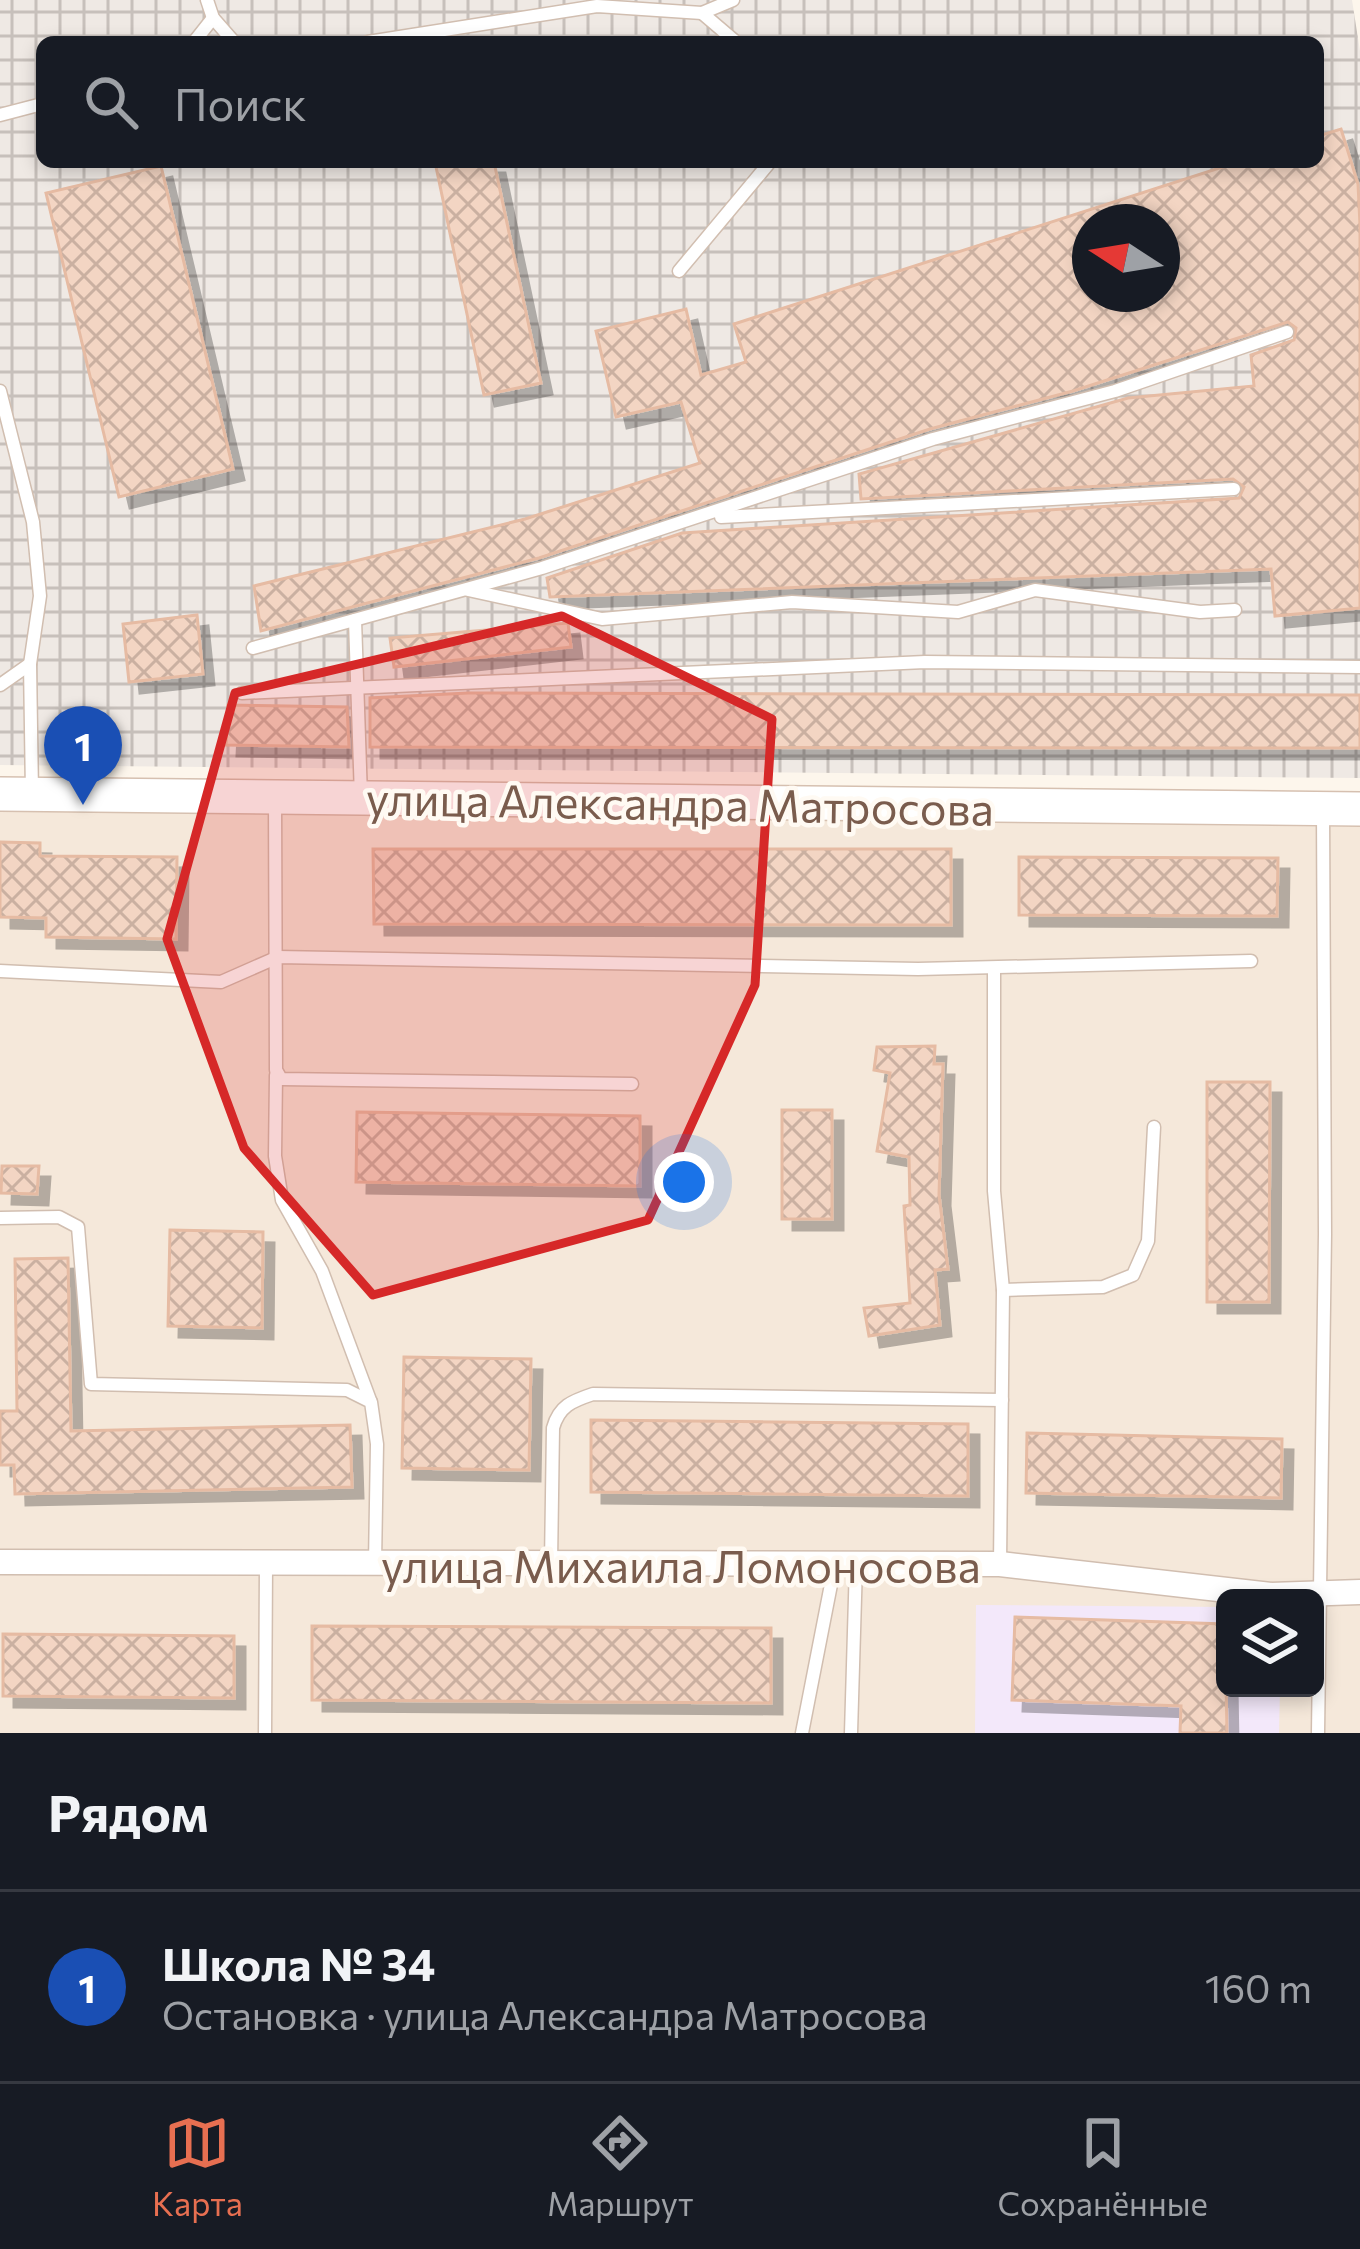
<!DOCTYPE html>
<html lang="ru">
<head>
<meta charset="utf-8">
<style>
	:root { --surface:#171b24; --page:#242831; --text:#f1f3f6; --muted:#9ea1a6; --line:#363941; --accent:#e76f51 }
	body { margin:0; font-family:Commissioner,sans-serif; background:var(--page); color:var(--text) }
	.controls { position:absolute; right:36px; bottom:36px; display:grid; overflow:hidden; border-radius:18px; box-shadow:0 6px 18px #0003 }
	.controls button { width:108px; height:108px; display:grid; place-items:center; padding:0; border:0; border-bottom:3px solid var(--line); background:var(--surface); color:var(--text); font:60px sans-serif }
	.compass { position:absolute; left:1072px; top:204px; width:108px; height:108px; border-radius:50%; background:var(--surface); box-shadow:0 6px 18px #0003; rotate:282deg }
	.you { position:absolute; left:684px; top:1182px; width:42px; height:42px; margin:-30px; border:9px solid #fff; border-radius:50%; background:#1a73e8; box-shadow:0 0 0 18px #1a73e833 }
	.badge { display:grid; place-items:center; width:78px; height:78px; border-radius:50%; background:var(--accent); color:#fff; font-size:39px; font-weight:700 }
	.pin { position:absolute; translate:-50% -99px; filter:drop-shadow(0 3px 6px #0008) }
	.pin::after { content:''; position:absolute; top:63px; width:42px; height:36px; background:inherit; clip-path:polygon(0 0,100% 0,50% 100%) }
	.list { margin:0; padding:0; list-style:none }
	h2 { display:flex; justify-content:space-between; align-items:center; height:156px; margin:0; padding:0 48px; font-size:51px }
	h2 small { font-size:39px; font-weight:400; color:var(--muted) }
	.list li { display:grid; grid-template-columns:78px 1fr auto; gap:36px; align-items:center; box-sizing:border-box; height:192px; padding:0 48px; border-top:3px solid var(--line) }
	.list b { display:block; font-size:45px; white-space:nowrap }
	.list p { margin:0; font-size:39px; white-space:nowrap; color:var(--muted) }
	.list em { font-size:39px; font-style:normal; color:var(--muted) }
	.icon { flex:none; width:66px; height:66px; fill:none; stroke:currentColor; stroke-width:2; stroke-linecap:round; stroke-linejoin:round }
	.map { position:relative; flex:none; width:1360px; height:1733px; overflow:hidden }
	.search { position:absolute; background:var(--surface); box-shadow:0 6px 18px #0003; left:36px; right:36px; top:36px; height:132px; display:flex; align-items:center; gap:30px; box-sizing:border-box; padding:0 42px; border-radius:18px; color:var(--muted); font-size:45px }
	.sheet { height:348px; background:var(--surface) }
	nav { display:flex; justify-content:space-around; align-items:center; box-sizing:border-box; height:168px; border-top:3px solid var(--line); background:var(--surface); font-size:33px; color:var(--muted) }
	nav a { display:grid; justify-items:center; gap:6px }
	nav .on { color:var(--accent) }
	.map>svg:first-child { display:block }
</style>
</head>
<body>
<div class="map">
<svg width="1360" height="1733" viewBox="0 0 1360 1733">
	<defs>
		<pattern id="industrial-grid" width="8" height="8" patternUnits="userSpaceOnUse" patternTransform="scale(3)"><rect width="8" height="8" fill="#efe9e4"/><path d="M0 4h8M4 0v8" fill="none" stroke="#c7c0bb"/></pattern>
		<pattern id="building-cross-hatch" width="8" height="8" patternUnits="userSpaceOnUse" patternTransform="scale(3)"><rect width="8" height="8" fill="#f3d5c3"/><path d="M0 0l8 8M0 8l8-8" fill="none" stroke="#cab0a1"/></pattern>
		<filter id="shadow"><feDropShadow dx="11" dy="11" stdDeviation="0" flood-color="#0004"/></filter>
	</defs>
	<rect width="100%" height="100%" fill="#fdf6ec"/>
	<path fill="#f5e8da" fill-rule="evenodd" d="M0,811l1360,16v906h-1360zM1225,1598h90v90h-90z"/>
	<path fill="url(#industrial-grid)" fill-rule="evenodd" d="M0,0h1352l8,51v727l-1360,-13zM42,42h1276v120h-1276zM1090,222h72v72h-72z"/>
	<polygon fill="#f3e8fa" points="976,1605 1225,1607 1225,1688 1280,1688 1279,1733 975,1733"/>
	<g fill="url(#building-cross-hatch)" stroke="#e6bba3" stroke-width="3" fill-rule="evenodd" filter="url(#shadow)">
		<path d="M1341,129l17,55 2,41v383l-85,8 -4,-47 -721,28 -3,-19 135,-45 557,-35 5,-11 -11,-8 -372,20 -2,-25 269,-76 126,-12 -3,-31 43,-15 2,-12 -8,-6 -215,69 -143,38 -391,129 -278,73 -7,-45 271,-67 175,-56 -19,-61 -65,15 -20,-86 90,-22 15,66 45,-13 -12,-38 504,-162h80v-26zM1090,222h72v72h-72z"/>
		<polygon points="435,162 494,162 541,383 484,395"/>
		<polygon points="161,166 233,469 119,497 46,193"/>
		<polygon points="197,615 203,674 129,682 123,624"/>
		<polygon points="568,623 571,647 394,667 390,638"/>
		<polygon points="468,693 1360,695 1360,748 370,747 370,698"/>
		<polygon points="228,705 347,707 349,747 226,745"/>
		<polygon points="0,842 40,843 40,856 177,857 176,939 46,937 46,918 0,917"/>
		<polygon points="373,849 951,849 951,925 374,924"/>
		<polygon points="1019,857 1278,858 1277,916 1019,915"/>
		<polygon points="935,1046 934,1064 943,1064 939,1195 948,1269 935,1270 940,1325 869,1336 864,1308 910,1303 904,1206 910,1205 909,1157 877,1151 890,1073 874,1070 877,1047"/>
		<polygon points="1207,1082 1270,1082 1269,1302 1207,1302"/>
		<rect x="782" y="1110" width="50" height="109"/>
		<polygon points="357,1112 640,1116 640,1186 356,1182"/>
		<polygon points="2,1166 39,1166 37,1194 1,1193"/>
		<polygon points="170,1230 263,1232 262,1328 168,1326"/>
		<polygon points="68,1258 71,1431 350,1425 352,1487 15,1494 14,1465 0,1465 0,1411 17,1411 15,1259"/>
		<polygon points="404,1357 531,1359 529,1470 402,1468"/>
		<polygon points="591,1420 968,1424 968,1496 591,1492"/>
		<polygon points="1027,1433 1282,1439 1281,1498 1026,1493"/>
		<polygon points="1015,1617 1225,1624 1227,1733 1180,1733 1181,1706 1012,1700"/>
		<polygon points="312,1626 771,1628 771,1703 312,1700"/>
		<polygon points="3,1634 234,1636 234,1698 3,1696"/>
	</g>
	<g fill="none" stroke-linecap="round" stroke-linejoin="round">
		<defs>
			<g id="lane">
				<polyline points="207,0 213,18 234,42"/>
				<polyline points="702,13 736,42"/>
				<polyline points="194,42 213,18"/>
				<polyline points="368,42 597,6 702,13 733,0"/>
				<polyline points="0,115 42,104"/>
				<polyline points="679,271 770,162"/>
				<polyline points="0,391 33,522 40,596 30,664 32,793"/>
				<polyline points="721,517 1234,489"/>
				<polyline points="468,590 602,619 792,602 958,612 1035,590 1200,612 1235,610"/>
				<polyline points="355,620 361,797"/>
				<polyline points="253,648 542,568 933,439 1115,391 1287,332"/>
				<polyline points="0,685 30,664"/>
				<polyline points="242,693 925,662 1360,667"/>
				<polyline points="275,798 276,1070 281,1079 632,1084"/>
				<polyline points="994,968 994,1191 1003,1290 1000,1564"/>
				<polyline points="0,971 221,982 278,957 918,969 1251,961"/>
				<polyline points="276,1075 275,1156 282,1200 322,1271 370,1400"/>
				<polyline points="0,1218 59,1217 78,1227 91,1384 347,1390 371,1402 377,1444 375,1563"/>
				<polyline points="1003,1290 1103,1287 1133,1275 1148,1241 1154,1127"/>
				<path d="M551,1563l2,-135c6,-22 19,-27 40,-34l409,6"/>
				<polyline points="265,1733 266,1565"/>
				<polyline points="802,1733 835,1564"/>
				<polyline points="851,1733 856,1564"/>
				<polyline points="1318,1733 1325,1234 1323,810"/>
			</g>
			<polyline id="street" points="0,1562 1000,1564 1271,1595 1360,1592"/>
			<polyline id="secondary" points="0,794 1360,809"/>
		</defs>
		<use href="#lane" stroke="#d1beb0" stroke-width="15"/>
		<use href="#street" stroke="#d1beb0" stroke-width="27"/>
		<use href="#secondary" stroke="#d6c0b0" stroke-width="36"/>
		<use href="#lane" stroke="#fff" stroke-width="12"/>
		<use href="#street" stroke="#fff" stroke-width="24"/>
		<use href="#secondary" stroke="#fff" stroke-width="33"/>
	</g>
	<path fill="#d62828" fill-opacity="0.2" stroke="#d62828" stroke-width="9" stroke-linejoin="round" d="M562,616l210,103 -17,266 -107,235 -275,75 -129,-147 -77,-209 68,-246z"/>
	<g text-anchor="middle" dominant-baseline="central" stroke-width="9" stroke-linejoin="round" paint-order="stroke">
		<g font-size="45" fill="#7a5c4d" stroke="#fffaf3">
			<text transform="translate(680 802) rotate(1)">улица Александра Матросова</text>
			<text x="681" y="1564">улица Михаила Ломоносова</text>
		</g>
	</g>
</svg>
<div class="controls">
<button><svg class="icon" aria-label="layers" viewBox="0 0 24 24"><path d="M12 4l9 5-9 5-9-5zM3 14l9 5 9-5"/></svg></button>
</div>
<svg class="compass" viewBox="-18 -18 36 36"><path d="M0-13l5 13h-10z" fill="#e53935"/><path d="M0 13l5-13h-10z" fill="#9ea1a6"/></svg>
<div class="you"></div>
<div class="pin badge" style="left:83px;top:805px;background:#1a4fb4">1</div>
<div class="search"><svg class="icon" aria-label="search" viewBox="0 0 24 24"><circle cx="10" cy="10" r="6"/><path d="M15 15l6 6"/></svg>Поиск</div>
</div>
<section class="sheet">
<h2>Рядом<small></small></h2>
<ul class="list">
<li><span class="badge" style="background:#1a4fb4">1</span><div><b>Школа № 34</b><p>Остановка · улица Александра Матросова</p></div><em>160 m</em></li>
</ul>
</section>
<nav>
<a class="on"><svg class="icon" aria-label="map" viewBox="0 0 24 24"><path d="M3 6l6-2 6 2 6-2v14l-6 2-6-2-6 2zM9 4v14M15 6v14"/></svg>Карта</a>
<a><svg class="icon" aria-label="directions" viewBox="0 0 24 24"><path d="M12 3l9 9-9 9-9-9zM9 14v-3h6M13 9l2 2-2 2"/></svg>Маршрут</a>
<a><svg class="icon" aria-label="saved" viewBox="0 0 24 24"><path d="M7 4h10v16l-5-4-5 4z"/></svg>Сохранённые</a>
</nav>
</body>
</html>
